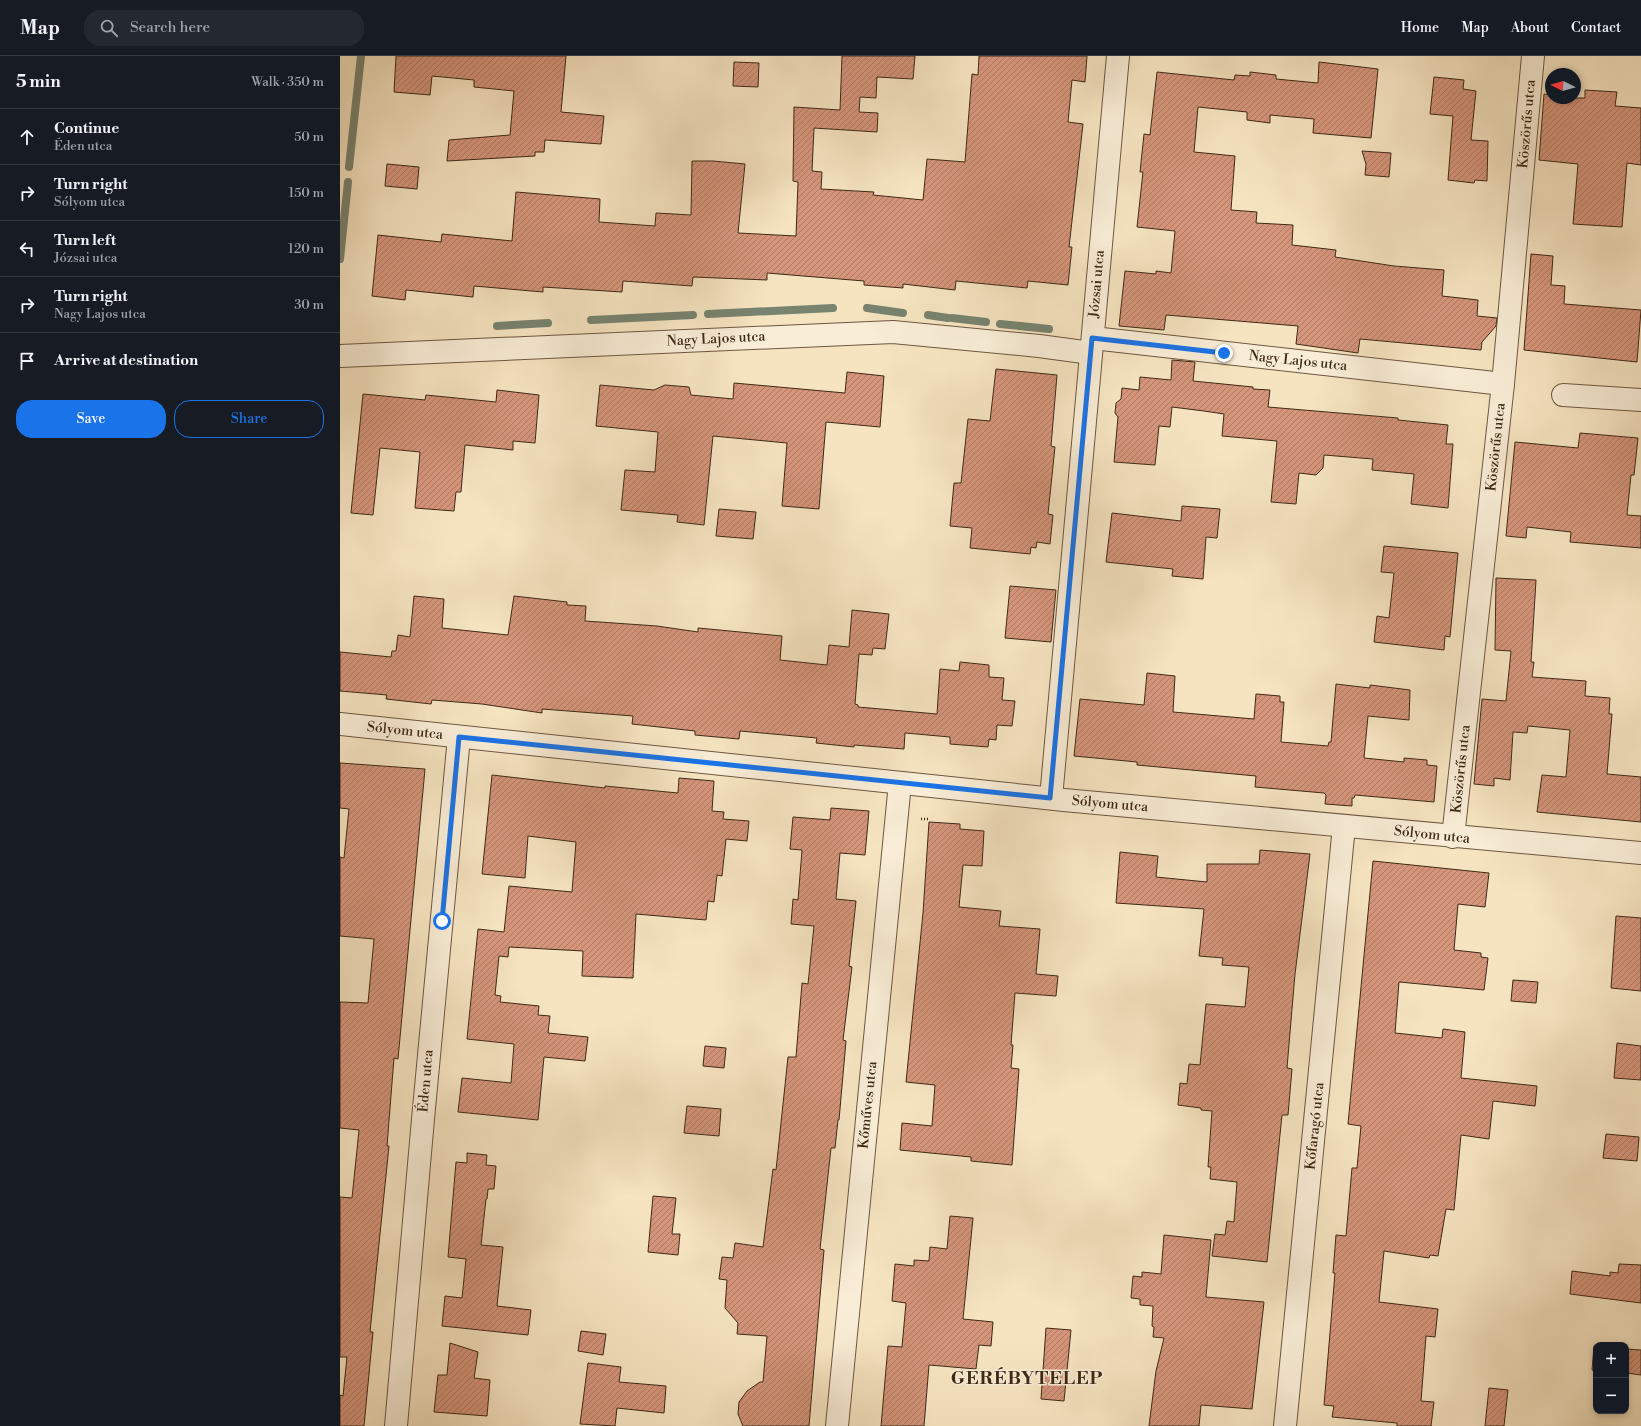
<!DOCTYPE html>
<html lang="en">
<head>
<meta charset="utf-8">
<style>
	:root { --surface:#171b24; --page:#242831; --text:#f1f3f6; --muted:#9ea1a6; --line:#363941; --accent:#1a73e8 }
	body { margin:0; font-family:"Libre Bodoni",serif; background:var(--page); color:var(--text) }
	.controls { position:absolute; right:12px; bottom:12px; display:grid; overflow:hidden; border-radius:8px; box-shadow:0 2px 6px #0003 }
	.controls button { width:36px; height:36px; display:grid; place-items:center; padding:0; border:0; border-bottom:1px solid var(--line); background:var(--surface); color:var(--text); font:20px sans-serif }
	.compass { position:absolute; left:1205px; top:12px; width:36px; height:36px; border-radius:50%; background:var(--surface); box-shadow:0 2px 6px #0003; rotate:275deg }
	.stop { position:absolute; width:12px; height:12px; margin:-9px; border:3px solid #1a73e8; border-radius:50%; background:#fff }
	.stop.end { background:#1a73e8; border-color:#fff; box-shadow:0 1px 4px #0008 }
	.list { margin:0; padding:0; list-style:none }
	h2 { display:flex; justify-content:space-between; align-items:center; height:52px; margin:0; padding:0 16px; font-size:17px }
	h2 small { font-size:13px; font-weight:400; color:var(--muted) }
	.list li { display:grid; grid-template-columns:26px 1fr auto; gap:12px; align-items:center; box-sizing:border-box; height:56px; padding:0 16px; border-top:1px solid var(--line) }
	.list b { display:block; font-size:15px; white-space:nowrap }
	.list p { margin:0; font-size:13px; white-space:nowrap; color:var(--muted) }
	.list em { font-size:13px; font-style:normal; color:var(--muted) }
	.actions { display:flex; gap:8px; padding:12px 16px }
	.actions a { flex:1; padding:9px 0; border:1px solid var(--accent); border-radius:16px; text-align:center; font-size:14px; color:var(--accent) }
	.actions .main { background:var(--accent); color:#fff }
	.icon { flex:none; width:22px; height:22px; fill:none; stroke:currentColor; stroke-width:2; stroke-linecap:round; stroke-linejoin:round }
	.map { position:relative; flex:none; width:1301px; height:1370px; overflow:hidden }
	header { display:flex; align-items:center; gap:24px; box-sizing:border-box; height:56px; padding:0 20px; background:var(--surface); border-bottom:1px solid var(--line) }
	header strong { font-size:19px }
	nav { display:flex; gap:22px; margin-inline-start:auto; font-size:14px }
	.search { width:280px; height:36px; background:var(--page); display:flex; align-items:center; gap:10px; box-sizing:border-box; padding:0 14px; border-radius:16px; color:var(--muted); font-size:15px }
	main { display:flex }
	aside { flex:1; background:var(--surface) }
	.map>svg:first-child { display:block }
</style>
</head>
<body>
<header>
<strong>Map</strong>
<div class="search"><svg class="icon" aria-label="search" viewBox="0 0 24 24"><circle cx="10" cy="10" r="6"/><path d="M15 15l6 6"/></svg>Search here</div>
<nav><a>Home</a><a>Map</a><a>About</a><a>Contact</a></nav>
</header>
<main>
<aside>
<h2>5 min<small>Walk · 350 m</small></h2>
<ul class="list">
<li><svg class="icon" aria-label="ahead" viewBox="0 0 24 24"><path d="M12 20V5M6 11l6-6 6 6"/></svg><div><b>Continue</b><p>Éden utca</p></div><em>50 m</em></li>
<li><svg class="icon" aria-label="right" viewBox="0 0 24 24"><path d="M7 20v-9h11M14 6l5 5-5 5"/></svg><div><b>Turn right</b><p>Sólyom utca</p></div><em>150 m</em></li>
<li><svg class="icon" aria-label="left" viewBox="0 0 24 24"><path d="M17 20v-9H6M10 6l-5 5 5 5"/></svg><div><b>Turn left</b><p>Józsai utca</p></div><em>120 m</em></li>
<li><svg class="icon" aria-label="right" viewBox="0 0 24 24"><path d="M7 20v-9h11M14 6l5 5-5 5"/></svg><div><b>Turn right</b><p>Nagy Lajos utca</p></div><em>30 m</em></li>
<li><svg class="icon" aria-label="arrive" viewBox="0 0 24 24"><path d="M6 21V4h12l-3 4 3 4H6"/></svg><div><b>Arrive at destination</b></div></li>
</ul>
<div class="actions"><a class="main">Save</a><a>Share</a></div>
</aside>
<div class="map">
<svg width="1301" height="1370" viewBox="0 0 1301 1370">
	<defs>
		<pattern id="building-hatch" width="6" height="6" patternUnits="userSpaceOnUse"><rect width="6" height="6" fill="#d5957b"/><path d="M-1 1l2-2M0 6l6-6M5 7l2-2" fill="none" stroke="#ae7a64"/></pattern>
	</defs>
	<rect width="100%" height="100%" fill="#f6e4c1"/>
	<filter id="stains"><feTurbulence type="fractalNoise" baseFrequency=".005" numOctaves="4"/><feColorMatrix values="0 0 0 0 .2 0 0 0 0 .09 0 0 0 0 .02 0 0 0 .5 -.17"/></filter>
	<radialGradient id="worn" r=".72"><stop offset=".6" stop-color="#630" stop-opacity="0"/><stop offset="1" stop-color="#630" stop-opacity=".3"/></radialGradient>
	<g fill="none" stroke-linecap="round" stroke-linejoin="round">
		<g stroke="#788370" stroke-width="8">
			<polyline points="9,111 21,0"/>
			<polyline points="0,203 8,126"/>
			<polyline points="527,252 563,257"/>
			<polyline points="368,258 493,252"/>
			<polyline points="588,259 608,262"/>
			<polyline points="612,262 646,266"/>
			<polyline points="251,264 353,259"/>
			<polyline points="660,268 709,273"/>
			<polyline points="157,270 208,267"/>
		</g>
	</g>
	<g fill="url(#building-hatch)" stroke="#3f2815">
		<polygon points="56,0 226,0 221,56 264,60 261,88 205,84 204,96 195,96 195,100 107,105 109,84 170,79 174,35 134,31 134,24 92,20 90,39 54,36"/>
		<polygon points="502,0 575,0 573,23 537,21 536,42 520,41 519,56 538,57 537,76 474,72 472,115 482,116 481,133 534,136 533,139 583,144 587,103 625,106 632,18 638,19 639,0 747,0 745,26 732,24 728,66 743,68 729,191 732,191 728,229 688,225 687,232 616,225 615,234 563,228 563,232 524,229 524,225 427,217 427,224 353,221 352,230 283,225 282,236 203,231 203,236 134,230 133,241 66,234 65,244 32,240 38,179 101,186 102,178 172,185 176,136 260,143 259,166 315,170 316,157 351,159 352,105 373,105 405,108 398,177 456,180 458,126 453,125 454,51 500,54"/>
		<polygon points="394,6 419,7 418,31 393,30"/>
		<polygon points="979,6 1038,13 1031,82 973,77 974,63 930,59 930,67 907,64 907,56 858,51 854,96 895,100 891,154 917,156 916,167 953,169 952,189 996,194 995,201 1054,210 1104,214 1102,240 1138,244 1137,260 1157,262 1156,270 1142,286 1141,294 1020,283 1018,297 956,288 958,270 826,259 824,274 779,270 785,215 816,218 816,215 831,217 835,175 797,171 803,116 800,116 804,78 810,79 817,16 894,24 895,19 910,20 910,16 936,19 936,23 978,27"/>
		<polygon points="1094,21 1124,24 1123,33 1136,35 1131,84 1148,85 1147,125 1135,124 1134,127 1108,124 1113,60 1090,58"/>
		<polygon points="1245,34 1277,36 1275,50 1301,52 1301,109 1287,107 1282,171 1233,168 1238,108 1199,104 1204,38 1211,39 1211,42 1245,42"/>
		<polygon points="1022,95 1051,97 1049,121 1025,119 1026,108"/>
		<polygon points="47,108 79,111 77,133 45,130"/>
		<polygon points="1191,198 1213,200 1211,229 1225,230 1224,248 1301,254 1297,306 1184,294"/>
		<polygon points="832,304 855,306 853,325 913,331 913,333 930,334 928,351 1058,362 1058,364 1108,369 1106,388 1113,388 1108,452 1071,448 1074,418 1032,414 1033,403 984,399 983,412 976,419 959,417 956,448 931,446 937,385 882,380 884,358 864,355 832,351 830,371 819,370 815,409 774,406 778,361 775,357 776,347 781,343 782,332 799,334 800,321 831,324"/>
		<polygon points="656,313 717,319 711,390 715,391 708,458 713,459 710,488 697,486 696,492 691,491 690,498 630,492 632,472 610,470 614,427 621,427 628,363 650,365"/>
		<polygon points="507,316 544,320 540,371 486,366 479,453 442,450 447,387 373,380 364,469 337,466 338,459 281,454 285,414 315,416 318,376 256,370 260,329 314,334 325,329 349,331 351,339 393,343 394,327 505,337"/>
		<polygon points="157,334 199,339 195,387 173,385 173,394 125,389 121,436 116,436 114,455 75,452 80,396 40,392 33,459 11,457 23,338 85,344 86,339 156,346"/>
		<polygon points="1240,377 1298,382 1294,419 1291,419 1287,459 1301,460 1301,492 1230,486 1231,476 1187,471 1186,482 1166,480 1175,386 1238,392"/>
		<polygon points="842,450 880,453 877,482 866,481 863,523 832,520 833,513 766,506 772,457 841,465"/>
		<polygon points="379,453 416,456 413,483 376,480"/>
		<polygon points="1044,490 1118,497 1110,581 1105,580 1104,594 1034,586 1037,560 1049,562 1054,517 1041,516"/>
		<polygon points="1156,522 1196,524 1191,606 1194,606 1192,621 1246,625 1245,640 1270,642 1269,658 1272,658 1267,718 1301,721 1301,766 1197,756 1202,719 1226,721 1230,674 1188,670 1187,677 1173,676 1170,724 1154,722 1154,730 1134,728 1142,643 1166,645 1171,595 1155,594"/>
		<polygon points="670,530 716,534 711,586 665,582"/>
		<polygon points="74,540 104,543 102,572 168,579 174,540 227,546 227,549 246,550 245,565 317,570 358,576 358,572 442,580 440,604 487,609 489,589 509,591 512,554 549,558 545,593 533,592 532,599 519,598 515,648 518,649 518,651 597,658 600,613 619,615 620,606 649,609 649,621 664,622 662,644 675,645 672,670 657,669 656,684 649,683 648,691 610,688 610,681 565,677 564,693 514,689 514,691 476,687 477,682 400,675 399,683 355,679 355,675 292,668 293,660 202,653 202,657 142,648 92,644 91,648 46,643 47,639 0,635 0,596 51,601 52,595 56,595 58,579 70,581"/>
		<polygon points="807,617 835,620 833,656 914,663 916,638 940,640 940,646 944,646 941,686 988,690 989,686 991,686 996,628 1030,632 1030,629 1070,634 1069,664 1028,660 1024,702 1064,706 1064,702 1087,704 1087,709 1097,710 1094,746 1015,739 1014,742 1012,742 1012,750 985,748 986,739 984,737 915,731 916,720 797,709 797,706 734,700 740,643 804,649"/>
		<polygon points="0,707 85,713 58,1003 54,1002 47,1090 49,1090 30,1276 33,1276 24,1370 0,1370 0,1339 3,1340 7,1301 0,1301 0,1141 12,1142 19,1074 0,1072 0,946 28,947 34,883 0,880 0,801 4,802 9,753 0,752"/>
		<polygon points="152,719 265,732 265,730 338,737 339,722 374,725 372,755 384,756 383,763 409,765 407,785 386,783 382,820 377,819 374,846 368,845 366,864 296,858 293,922 242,920 243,895 169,891 168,901 159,900 155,939 161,940 160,946 199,950 198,959 210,960 208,977 248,981 245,1005 204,1001 198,1064 118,1056 122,1022 171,1027 174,988 127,983 138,873 164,876 169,830 232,836 236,786 188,780 185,822 142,818"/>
		<polygon points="491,752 529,755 525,799 500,797 496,843 516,845 509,910 512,911 503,984 506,985 499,1064 498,1064 495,1092 491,1092 480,1193 484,1194 469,1370 403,1370 398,1358 399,1346 407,1335 420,1326 423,1326 427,1280 397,1278 398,1267 385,1252 387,1224 379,1223 382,1201 393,1202 395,1187 423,1191 433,1113 436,1114 448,1001 456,1001 462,927 468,928 474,870 451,868 453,843 458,844 462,794 450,793 453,761 490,764"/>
		<polygon points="589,766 620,768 620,773 644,775 642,810 623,809 619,851 661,855 659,870 700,873 696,918 718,920 716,940 675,937 671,989 673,989 671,1012 679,1013 672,1109 631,1105 631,1101 560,1094 562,1067 592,1070 595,1029 566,1026 583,857"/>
		<polygon points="920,794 970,798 955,918 947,1012 952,1013 948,1059 942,1059 927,1206 872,1200 875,1178 885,1179 887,1165 894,1166 897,1126 870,1123 871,1111 868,1111 872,1055 861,1054 861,1052 838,1049 840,1027 847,1028 849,1008 860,1009 866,948 905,951 909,911 882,909 883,902 859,900 864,853 776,847 780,796 818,800 816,821 867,826 867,808 919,808"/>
		<polygon points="1033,805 1149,817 1145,851 1118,848 1114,894 1141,897 1141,901 1148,902 1144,934 1059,926 1055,977 1102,982 1103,973 1125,976 1121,1022 1197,1030 1195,1050 1153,1045 1149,1083 1121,1079 1114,1154 1106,1153 1098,1200 1090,1199 1089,1202 1044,1195 1039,1246 1098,1253 1095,1281 1086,1280 1081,1345 1094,1346 1091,1370 1057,1370 1057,1367 992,1361 994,1350 984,1349 995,1217 993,1217 996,1179 1006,1180 1012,1112 1017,1112 1021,1070 1008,1068"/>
		<polygon points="1276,860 1301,862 1301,935 1271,932"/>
		<polygon points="1173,924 1198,926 1196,947 1171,945"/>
		<polygon points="1277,987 1301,990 1301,1024 1274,1022"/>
		<polygon points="365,990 386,992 384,1012 363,1010"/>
		<polygon points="347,1050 381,1053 379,1080 344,1077"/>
		<polygon points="1266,1078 1299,1081 1297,1105 1263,1102"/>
		<polygon points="127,1097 147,1099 146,1109 156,1110 154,1133 148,1133 147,1143 146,1143 141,1189 163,1191 157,1250 191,1254 188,1279 102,1270 105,1240 122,1242 126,1203 108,1201 116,1106 127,1107"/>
		<polygon points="313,1140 336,1142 332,1178 340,1178 338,1199 308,1196"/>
		<polygon points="610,1160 633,1162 623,1263 653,1266 651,1290 639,1289 636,1313 589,1309 584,1370 541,1370 548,1290 562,1291 566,1247 552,1245 555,1208 574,1210 574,1204 589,1205 590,1191 607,1193"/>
		<polygon points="824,1179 871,1184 866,1241 924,1246 912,1353 861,1349 859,1370 809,1370 816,1315 824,1282 813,1281 814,1271 812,1270 813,1250 800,1249 800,1243 791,1242 793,1220 802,1221 802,1216 821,1218"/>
		<polygon points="1279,1208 1301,1209 1301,1247 1230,1238 1232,1215 1270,1220 1270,1216 1278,1217"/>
		<polygon points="706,1272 731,1274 724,1345 701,1343"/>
		<polygon points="241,1275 266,1278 263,1299 238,1295"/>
		<polygon points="110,1287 138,1296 134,1322 150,1324 147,1360 94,1356 98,1319 107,1319"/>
		<polygon points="1254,1290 1256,1290 1256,1315 1252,1314"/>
		<polygon points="1286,1293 1301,1294 1301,1319 1286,1317"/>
		<polygon points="248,1307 281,1311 279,1326 326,1330 324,1357 277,1352 275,1370 240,1368"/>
		<polygon points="1149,1332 1168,1334 1164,1370 1145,1370"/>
	</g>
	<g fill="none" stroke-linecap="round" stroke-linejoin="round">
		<defs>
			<g id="minor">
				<polyline points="753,282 1163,328"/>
				<polyline points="0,300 553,276 699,290 751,297"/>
				<polyline points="1223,339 1301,344"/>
				<polyline points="0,668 724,744 1301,797"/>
				<polyline points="711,742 778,0"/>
				<polyline points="1113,781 1163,328 1193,0"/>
				<polyline points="56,1370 83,1063 119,681"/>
				<polyline points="497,1370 560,727"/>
				<polyline points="945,1370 1004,770"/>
			</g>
		</defs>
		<use href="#minor" stroke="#6d5740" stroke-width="24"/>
		<polyline stroke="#3f2815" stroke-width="2.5" stroke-dasharray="1 2" stroke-linecap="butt" points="581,763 589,763"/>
		<use href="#minor" stroke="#f9edd7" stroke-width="22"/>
	</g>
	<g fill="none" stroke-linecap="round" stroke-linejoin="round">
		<polyline stroke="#1a73e8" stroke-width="5" points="102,865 119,681 710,742 752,282 884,297"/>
	</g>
	<g text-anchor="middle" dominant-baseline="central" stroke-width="3" stroke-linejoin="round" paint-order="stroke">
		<g font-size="14" fill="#3f2815" stroke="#f9edd7">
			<text transform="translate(1187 68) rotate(-85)">Köszörűs utca</text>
			<text transform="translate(757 228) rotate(-85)">Józsai utca</text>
			<text transform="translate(376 283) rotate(-3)">Nagy Lajos utca</text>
			<text transform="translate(958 305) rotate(6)">Nagy Lajos utca</text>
			<text transform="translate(1156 391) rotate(-84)">Köszörűs utca</text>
			<text transform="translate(65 675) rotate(6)">Sólyom utca</text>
			<text transform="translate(1121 713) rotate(-84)">Köszörűs utca</text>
			<text transform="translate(770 748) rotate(5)">Sólyom utca</text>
			<text transform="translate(1092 779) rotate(6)">Sólyom utca</text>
			<text transform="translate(86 1025) rotate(-85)">Éden utca</text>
			<text transform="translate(528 1049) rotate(-84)">Kőműves utca</text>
			<text transform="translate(975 1070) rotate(-84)">Kőfaragó utca</text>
		</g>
		<g font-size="18" font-weight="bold" letter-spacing="1" fill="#3f2815" stroke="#f9edd7">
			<text x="687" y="1322">GERÉBYTELEP</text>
		</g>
	</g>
	<rect width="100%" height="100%" filter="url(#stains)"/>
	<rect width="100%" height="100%" fill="url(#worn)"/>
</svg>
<div class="controls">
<button>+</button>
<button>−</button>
</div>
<svg class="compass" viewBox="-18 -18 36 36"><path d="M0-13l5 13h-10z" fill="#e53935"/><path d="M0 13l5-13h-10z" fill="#9ea1a6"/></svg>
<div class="stop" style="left:102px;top:865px"></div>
<div class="stop end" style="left:884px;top:297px"></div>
</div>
</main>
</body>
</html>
